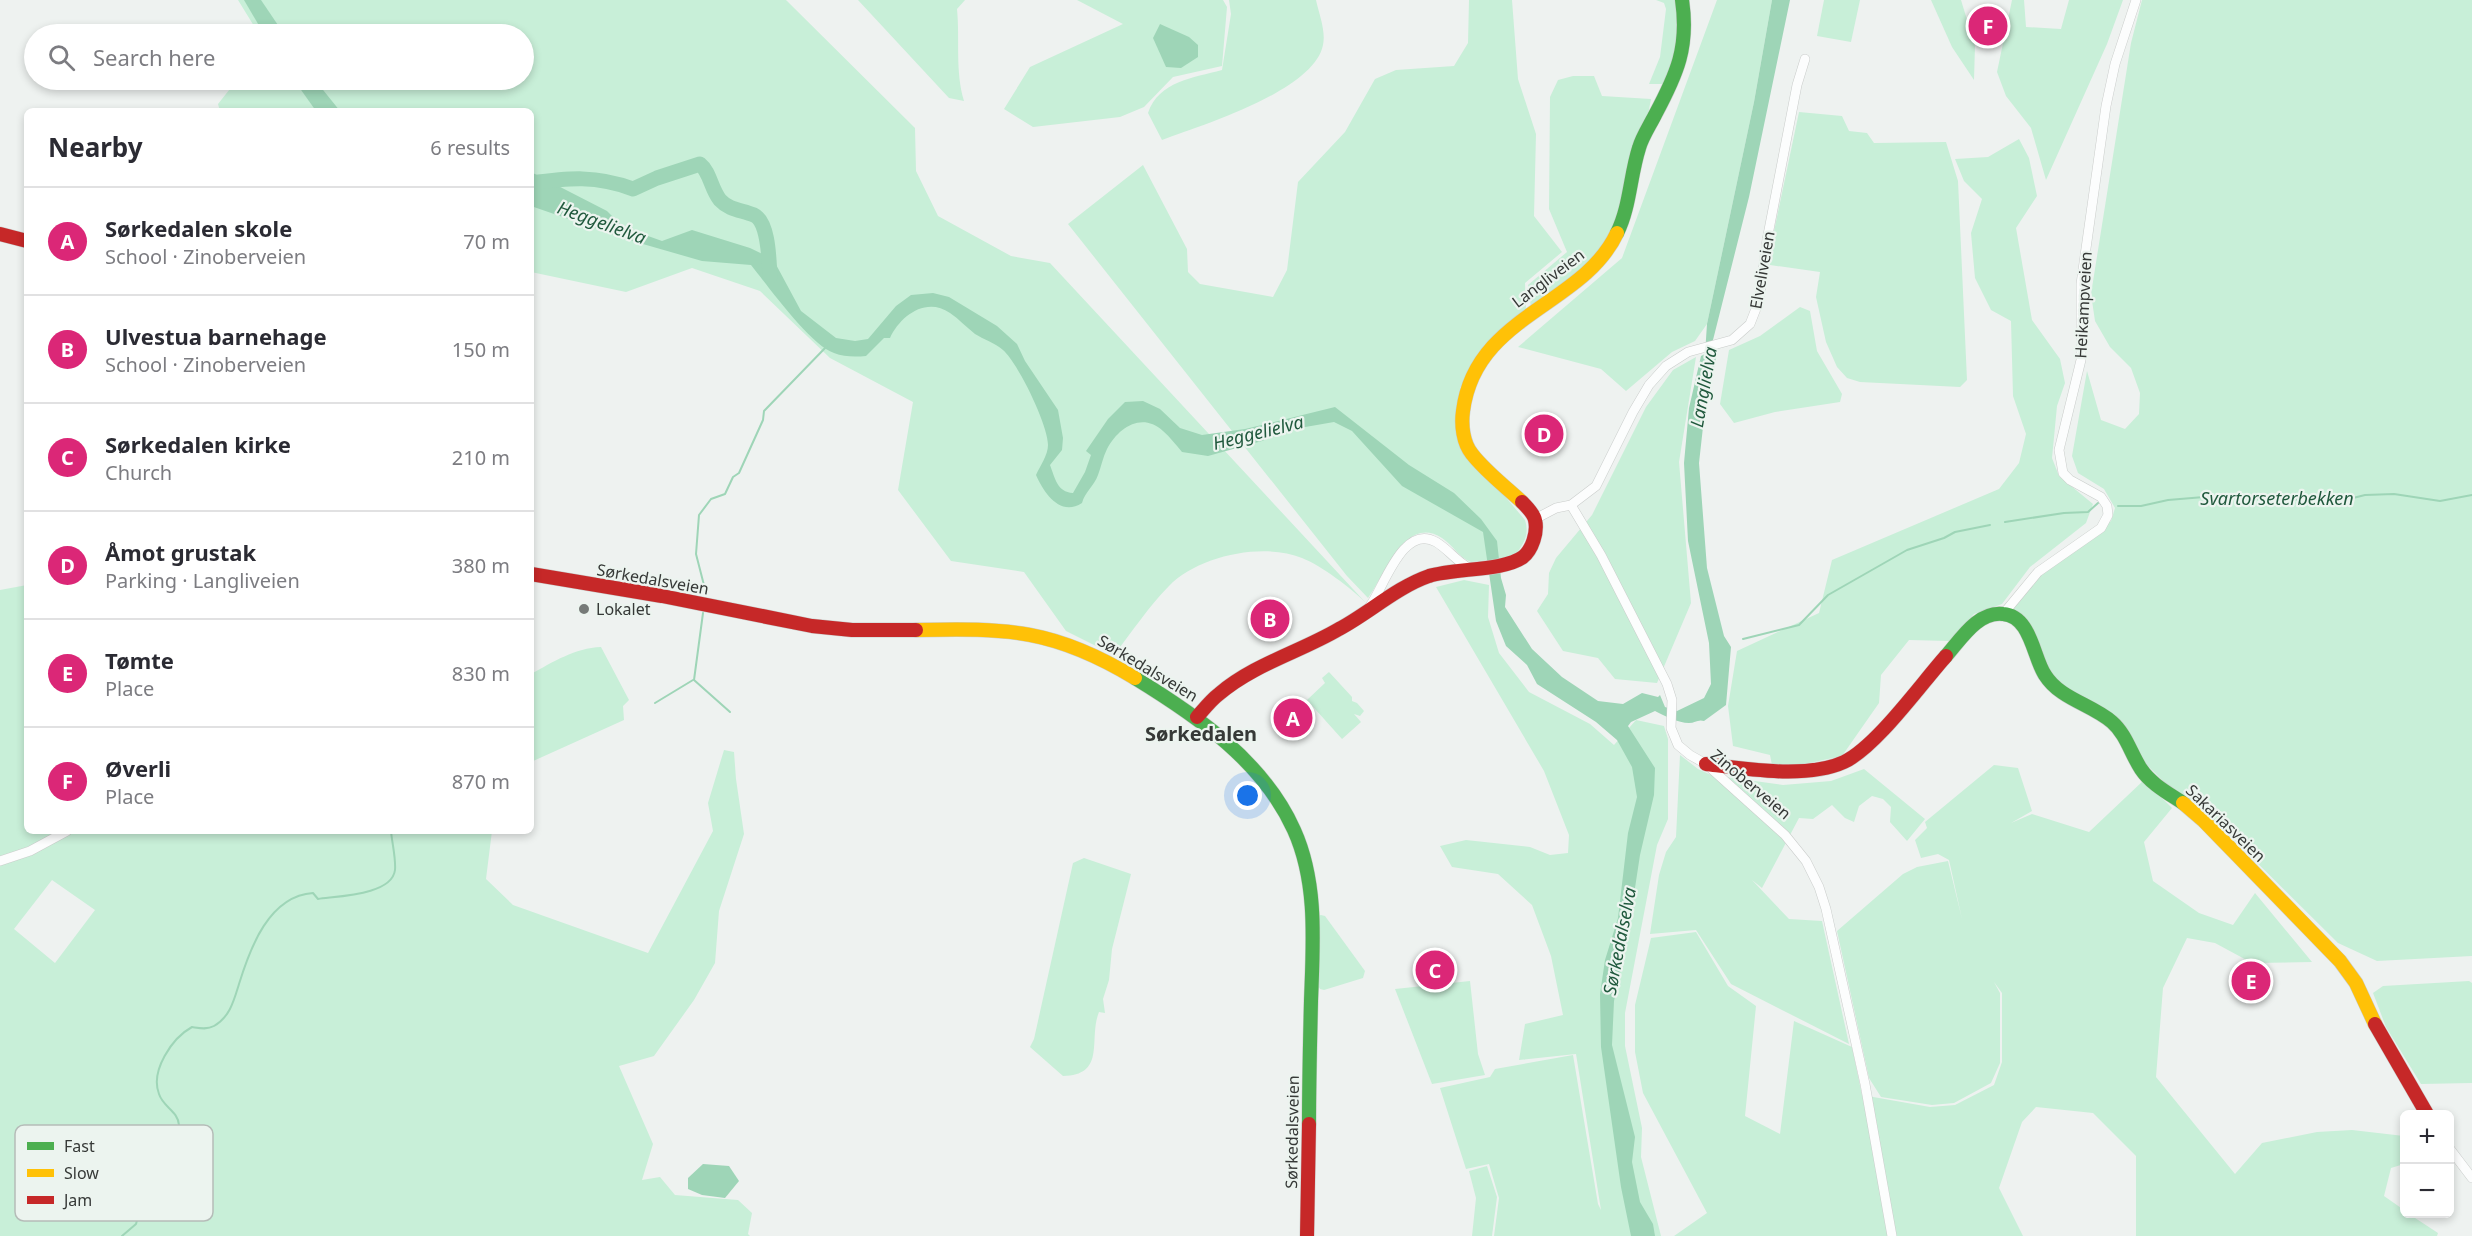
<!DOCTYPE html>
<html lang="en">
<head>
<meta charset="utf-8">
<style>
	:root { --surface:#fff; --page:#f7f7f7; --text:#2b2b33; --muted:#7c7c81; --line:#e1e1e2; --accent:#db2777 }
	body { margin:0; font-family:"Noto Sans",sans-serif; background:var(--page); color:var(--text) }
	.controls { position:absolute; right:18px; bottom:18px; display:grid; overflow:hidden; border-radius:9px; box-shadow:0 3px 9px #0003 }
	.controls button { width:54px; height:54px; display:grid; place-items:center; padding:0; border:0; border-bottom:2px solid var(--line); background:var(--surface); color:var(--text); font:30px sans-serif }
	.you { position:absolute; left:1248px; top:796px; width:21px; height:21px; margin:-15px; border:4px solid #fff; border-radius:50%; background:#1a73e8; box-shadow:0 0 0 9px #1a73e833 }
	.badge { display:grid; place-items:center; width:39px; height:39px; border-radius:50%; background:var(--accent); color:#fff; font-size:20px; font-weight:700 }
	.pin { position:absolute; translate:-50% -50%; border:3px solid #fff; box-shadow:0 2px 6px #0006 }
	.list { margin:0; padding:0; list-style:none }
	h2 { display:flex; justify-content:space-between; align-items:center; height:78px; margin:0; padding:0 24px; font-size:26px }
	h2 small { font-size:20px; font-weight:400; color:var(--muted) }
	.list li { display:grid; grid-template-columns:39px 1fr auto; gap:18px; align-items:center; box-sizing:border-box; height:108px; padding:0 24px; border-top:2px solid var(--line) }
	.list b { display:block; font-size:22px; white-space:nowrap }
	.list p { margin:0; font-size:20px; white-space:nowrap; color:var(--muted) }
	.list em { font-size:20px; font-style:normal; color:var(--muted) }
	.icon { flex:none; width:33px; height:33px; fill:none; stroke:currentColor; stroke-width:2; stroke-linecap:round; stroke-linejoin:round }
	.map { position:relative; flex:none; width:2472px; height:1236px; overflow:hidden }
	.search { position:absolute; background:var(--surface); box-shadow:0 3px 9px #0003; left:24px; top:24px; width:510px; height:66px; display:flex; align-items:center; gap:15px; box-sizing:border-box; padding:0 21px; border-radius:33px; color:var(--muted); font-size:22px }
	.panel { position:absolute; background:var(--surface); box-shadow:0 3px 9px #0003; left:24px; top:108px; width:510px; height:726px; border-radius:9px }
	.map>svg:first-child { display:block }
</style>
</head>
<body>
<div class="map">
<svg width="2472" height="1236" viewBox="0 0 2472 1236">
	<rect width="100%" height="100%" fill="#eef2f0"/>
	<g fill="#c8efd8" fill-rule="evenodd">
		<path d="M238,0h548l129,128 1,43 22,45 73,40 39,7 316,340c-15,-15 -44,-37 -64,-45 -39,-16 -104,-2 -133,28 -20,20 -37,46 -55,69l-48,-24 -42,-59 -73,-11 -53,-71 15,-88 -83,-44 -70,-67 -68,-23 -66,24 -95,-20v-161h-311l-2,-7 19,-24h287v-46h-265z"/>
		<path d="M858,0h107l-8,9c3,31 -2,62 7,92l-15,-3z"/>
		<polygon points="1077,0 1223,0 1227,7 1222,66 1173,77 1144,107 1120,117 1033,127 1004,109 1030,67 1123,24"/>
		<path d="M1229,0h87c3,14 10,31 7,45 -9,46 -121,80 -161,95l-14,-27c11,-32 45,-35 74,-43l9,-56z"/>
		<path d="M1469,0h43l6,79 18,55 -2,82 28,36 -37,31 1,27 -34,29 -32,49 -2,53 67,79c5,16 -2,24 -11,37l-43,5c-12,-4 -18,-17 -29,-24 -37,-24 -57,37 -74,60l-21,-22 -279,-352 75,-59 44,84 1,23 12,12 73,13 14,-27 11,-88 47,-50 30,-53 21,-9 58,-4 14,-23z"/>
		<polygon points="1656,0 1678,0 1679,3 1678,51 1664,84 1649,84 1660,57 1666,9 1664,3"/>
		<polygon points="1717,0 1772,0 1754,102 1707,324 1695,341 1672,352 1626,391 1601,369 1518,347 1622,258"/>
		<polygon points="1824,0 1860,0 1851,42 1817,36"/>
		<polygon points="1931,0 1961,0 1975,46 1974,80 1952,47"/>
		<polygon points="2012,0 2024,0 2026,27 2061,29 2069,0 2123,0 2107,44 2046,180 2031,128 2006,96 1997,72"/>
		<polygon points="2142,0 2472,0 2472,956 2377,961 2338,943 2209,815 2165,783 2146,764 2121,722 2103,707 2080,700 2061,688 2011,610 2048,567 2111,521 2115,508 2104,489 2078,473 2072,456 2087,371 2101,420 2125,429 2139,414 2140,393 2131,368 2110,347 2095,321 2091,294 2131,43"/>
		<polygon points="1573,76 1594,76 1602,96 1651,99 1647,120 1616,227 1602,249 1581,272 1531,308 1528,285 1567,252 1549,209 1550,97 1558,80"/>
		<polygon points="1799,112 1842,116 1849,131 1867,133 1874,143 1946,142 1958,181 1967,380 1960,387 1860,382 1847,378 1837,367 1826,342 1816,297 1820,272 1770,265 1769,255"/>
		<polygon points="2019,139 2029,158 2037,196 2016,228 2032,320 2060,359 2065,383 2057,406 2052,458 2059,476 2093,504 2086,523 2030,567 2002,604 1974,614 1949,641 1909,640 1881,675 1879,703 1842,756 1800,765 1772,765 1770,755 1733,746 1728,706 1737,651 1819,613 1832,560 1999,489 2019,463 2026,434 2013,396 2011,321 1991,310 1975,278 1971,233 1982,199 1964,181 1955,159 1988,157"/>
		<polygon points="1800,307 1810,311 1817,351 1842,394 1840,402 1775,412 1734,423 1720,404 1729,350 1760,336"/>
		<polygon points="1696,357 1679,462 1691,603 1657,683 1615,679 1598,658 1563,651 1537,611 1548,594 1549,573 1556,558 1592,515 1646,407 1673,370"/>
		<polygon points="1464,580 1489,585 1488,617 1499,653 1529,692 1590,724 1614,745 1636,720 1664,726 1668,739 1668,819 1657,845 1625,1013 1625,1046 1642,1128 1641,1157 1661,1236 1494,1236 1499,1198 1489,1164 1466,1169 1440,1088 1490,1077 1495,1069 1573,1055 1598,1204 1601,1210 1576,1054 1519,1060 1525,1024 1563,1015 1551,956 1532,905 1498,874 1452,867 1440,846 1466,840 1530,847 1550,855 1568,853 1569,835 1544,771 1436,587"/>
		<path d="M27,585v246h465l-6,48 27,26 135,48 65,-122 -5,-28 16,-53 10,2 2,27 8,55 -25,77 -4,52 -21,37 -40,56 -35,10 34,78 -11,36 18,-3 15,18 63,5 14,13 -4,21 2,2h-750v-646zM52,880l43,30 -40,53 -41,-34z"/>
		<path d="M601,647l28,53 -6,6 1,14 -93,42v-88c22,-12 44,-26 70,-27z"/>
		<polygon points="1329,672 1352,697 1352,701 1357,703 1364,711 1360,716 1354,714 1361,722 1342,739 1307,700 1325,683 1322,678"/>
		<polygon points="1680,755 1698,769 1711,775 1783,785 1831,781 1864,769 1925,819 1907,841 1890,822 1891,807 1883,799 1872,796 1859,806 1854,822 1845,818 1832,805 1813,819 1799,818 1762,888 1752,880 1789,919 1822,921 1849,1044 1731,984 1696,930 1650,934 1659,875 1666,852 1676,837"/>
		<polygon points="1994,765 2018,768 2032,811 2011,823 2032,814 2089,832 2144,780 2172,808 2144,842 2153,881 2199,913 2233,925 2255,893 2312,962 2252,963 2215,943 2187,938 2163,988 2156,1077 2235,1174 2262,1143 2317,1132 2352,1130 2404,1136 2404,1164 2391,1168 2384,1196 2404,1210 2404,1214 2409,1214 2438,1233 2437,1236 2136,1236 2136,1156 2093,1113 2036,1107 2022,1122 1999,1188 2023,1236 1674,1236 1707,1213 1643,1093 1635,1052 1635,1005 1651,938 1696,932 1728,986 1756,1006 1745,1116 1780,1134 1794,1021 1852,1047 1862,1095 1930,1107 1955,1105 1994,1085 2002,1062 2002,993 1994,982 2000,993 2000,1063 1991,1083 1954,1103 1932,1105 1881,1097 1869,1078 1837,931 1903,874 1917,867 1948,861 1962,919 1949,860 1938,854 1921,858 1915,840 1927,828 1925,822"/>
		<path d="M1084,858l47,16 -19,75 -3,31 -6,19 2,14 -6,-1c-11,27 8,63 -36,64l-33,-29 4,-8 39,-176z"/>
		<polygon points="1321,915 1325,916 1365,971 1363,978 1324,990 1320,989 1317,984 1317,916"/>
		<polygon points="1470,981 1478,1054 1485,1075 1432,1084 1395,989"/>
		<polygon points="2469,981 2472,983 2472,1083 2421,1084 2386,1027 2373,993 2383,986"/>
		<polygon points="1487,1166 1497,1197 1492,1236 1472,1236 1476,1198 1469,1171"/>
	</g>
	<g fill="#9ed5b7">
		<polygon points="244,0 261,0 284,34 264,34"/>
		<path d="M1772,0h18l-41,197 -36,143v11l4,1 -14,75 -4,36 8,105 17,68 7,11 -5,58 -22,16c-6,-2 -9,2 -15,2 -11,0 -24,-7 -34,-12l-24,11 -3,4 27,42 -1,27 -14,60 -14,92 -12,54 -2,44 23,92 -3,25 8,40 13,22 2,12h-24l-10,-49 -20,-140 -1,-53 5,-34 13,-42 10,-85 9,-36 -5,-30 -15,-27 -21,-18 -59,-38 -10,-19 -21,-19 -10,-25 -13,-89 -81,-46 -50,-55 -18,-9 -46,8 -26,11 -54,15 -26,-4c-6,-7 -12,-15 -19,-21 -21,-19 -44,-4 -56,18 -4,8 -6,18 -9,26 -4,11 -13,17 -16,28 -22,14 -38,-10 -46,-28 4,-9 12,-20 12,-30 0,-20 -30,-82 -45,-95 -8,-7 -20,-11 -28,-16 -9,-7 -16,-15 -25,-21 -24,-17 -50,3 -60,25h-6l-18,18c-11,1 -22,1 -32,-3 -24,-8 -66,-67 -83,-88l-49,-4 -73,-21 -98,-34v-34l76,39 16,16 39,14 30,-11 58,18 23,11 28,52 35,27 19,3 13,-2 28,-33 15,-11 22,-2 16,4 48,29 20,18 8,17 33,49 5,28 -1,12 -12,15c5,13 7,27 23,28l12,-21 6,-17 -5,-4 22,-32 17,-17 18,-1 17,8 20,19 22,7 43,-6 90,-22 74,58 45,28 27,26 16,22 4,37 5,17 -1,12 27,42 30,28 36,24 25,3 19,-11 16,4 2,-2 5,12 12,4 27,-13 7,-14 -2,-41 -21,-102 -4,-78 5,-55 12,-52 4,-2 2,-30 47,-222z"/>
		<polygon points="1160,24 1189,37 1198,45 1198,57 1181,68 1166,67 1153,38"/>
		<polygon points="294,80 315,80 340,111 316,111"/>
		<polygon points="703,1164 729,1166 739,1181 725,1198 702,1195 688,1189 688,1178"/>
	</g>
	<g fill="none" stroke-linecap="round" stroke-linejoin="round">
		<g stroke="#9ed5b7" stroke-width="2">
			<polyline points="2118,506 2141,506 2168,500 2204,497 2341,501 2365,495 2394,494 2440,501 2472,495"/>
			<polyline points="2005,522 2064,513 2088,512 2098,503"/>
			<polyline points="706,593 696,554 699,515 711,499 725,494 733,477 739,473 763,420 764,411 827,346"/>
			<polyline points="703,613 694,680 730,712"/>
			<polyline points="1743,639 1799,625 1828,595 1907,550 1944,538 1955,532 1990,525"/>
			<polyline points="655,703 693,680"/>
			<path d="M122,1236l14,-12 3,-11 -1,-18 6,-15 35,-55c-1,-14 -16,-18 -20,-31 -9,-23 13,-56 33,-67 7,1 15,3 22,-1 16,-9 20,-26 25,-42 11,-36 30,-88 74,-91l5,6c20,-3 74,-4 77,-29 1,-12 -3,-27 -4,-39"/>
		</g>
		<path stroke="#9ed5b7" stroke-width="15" d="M531,183c38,-5 65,-8 102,6l24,-11 43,-14c10,8 11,25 20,36 9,10 22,10 34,15 15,7 15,47 16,61"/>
		<defs>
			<g id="street">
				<polyline points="1571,505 1601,555 1667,684 1672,700 1671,728 1678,745 1690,755 1706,764 1785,835 1806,861 1819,887 1826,909 1865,1084 1892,1236"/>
				<polyline points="1535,519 1556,508 1571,505 1596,486 1633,412 1649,385 1666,366 1688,352 1732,340 1750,324 1759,301 1767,240 1797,85 1805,59"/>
				<path d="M1370,606c14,-19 33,-83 66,-64 12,7 20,19 33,26"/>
				<polyline points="2004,613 2038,572 2101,528 2108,515 2107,506 2101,497 2070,480 2063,473 2059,450 2081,360 2081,284 2106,106 2115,64 2136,0"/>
				<polyline points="0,861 30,851 67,831"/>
				<polyline points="2450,1149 2472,1178"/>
			</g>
			<g id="fast">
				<path d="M1617,233c13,-26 13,-57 22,-85 3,-11 11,-23 16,-33 22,-41 34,-68 27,-115"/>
				<path d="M1946,656c15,-17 32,-45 57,-42 28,2 30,43 42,61 15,24 46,29 67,47 14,12 19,32 29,47 10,15 27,24 42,34"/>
				<path d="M1135,678c62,38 128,83 159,152 24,53 19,114 17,171 -1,41 -2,82 -2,123"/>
			</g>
			<g id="slow">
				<path d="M1522,502c-16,-15 -36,-30 -50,-48 -9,-11 -11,-29 -9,-43 12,-96 120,-105 154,-178"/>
				<path d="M916,630c92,-2 138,-1 219,48"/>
				<polyline points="2183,803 2204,821 2340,961 2356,983 2375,1024"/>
			</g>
			<g id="jam">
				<polyline points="0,234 27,241"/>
				<polyline points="531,574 662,596 812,626 852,630 916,630"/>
				<path d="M1197,717c7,-8 14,-17 22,-23 35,-30 81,-42 120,-65 30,-16 58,-42 90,-53 26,-8 75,-5 94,-19 9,-7 15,-25 12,-37 -1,-6 -9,-14 -13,-18"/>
				<path d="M1706,764c40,5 101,15 138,-2 32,-15 77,-78 102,-106"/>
				<polyline points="2375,1024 2427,1114"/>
				<polyline points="1307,1236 1309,1124"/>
			</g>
		</defs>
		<use href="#street" stroke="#cacdcb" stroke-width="10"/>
		<use href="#fast" stroke="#cacdcb" stroke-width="15"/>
		<use href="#slow" stroke="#cacdcb" stroke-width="15"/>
		<use href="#jam" stroke="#cacdcb" stroke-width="15"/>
		<use href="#street" stroke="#fcfdfd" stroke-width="9"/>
		<use href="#fast" stroke="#4caf50" stroke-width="14"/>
		<use href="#slow" stroke="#ffc107" stroke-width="14"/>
		<use href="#jam" stroke="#c62828" stroke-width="14"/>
	</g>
	<circle fill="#767a78" stroke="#ecf4ef" stroke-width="2" cx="584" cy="609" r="6"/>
	<g text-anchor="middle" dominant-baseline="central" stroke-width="4.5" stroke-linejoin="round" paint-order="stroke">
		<g font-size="16" fill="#363937" stroke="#ecf4ef">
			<text transform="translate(1762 270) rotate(-80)">Elveliveien</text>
			<text transform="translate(1548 278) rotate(-37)">Langliveien</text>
			<text transform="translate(2083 305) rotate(-87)">Heikampveien</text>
			<text transform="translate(653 579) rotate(10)">Sørkedalsveien</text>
			<text transform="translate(1148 668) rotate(31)">Sørkedalsveien</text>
			<text transform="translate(1751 784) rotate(40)">Zinoberveien</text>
			<text transform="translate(2226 823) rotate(44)">Sakariasveien</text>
			<text transform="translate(1292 1132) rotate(-89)">Sørkedalsveien</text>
		</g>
		<g font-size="16" fill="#363937" stroke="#ecf4ef" text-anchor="start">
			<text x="596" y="609">Lokalet</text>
		</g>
		<g font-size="18" font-style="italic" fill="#20593d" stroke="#ecf4ef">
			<text transform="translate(602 222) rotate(20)">Heggelielva</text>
			<text transform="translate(1703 387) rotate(-80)">Langlielva</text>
			<text transform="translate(1258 432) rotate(-14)">Heggelielva</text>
			<text x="2277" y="498">Svartorseterbekken</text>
			<text transform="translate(1619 941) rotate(-79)">Sørkedalselva</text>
		</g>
		<g font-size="20" font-weight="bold" fill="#363937" stroke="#ecf4ef">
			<text x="1201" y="733">Sørkedalen</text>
		</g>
	</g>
	<rect x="15" y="1125" width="198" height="96" rx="9" fill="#ecf4ef" stroke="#b5bcb8" stroke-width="1.5"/>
	<rect x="27" y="1142" width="27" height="8" fill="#4caf50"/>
	<rect x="27" y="1169" width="27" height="8" fill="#ffc107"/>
	<rect x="27" y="1196" width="27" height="8" fill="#c62828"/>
	<g font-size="16" fill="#363937">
		<text x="64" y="1152">Fast</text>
		<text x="64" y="1179">Slow</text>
		<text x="64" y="1206">Jam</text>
	</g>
</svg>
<div class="controls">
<button>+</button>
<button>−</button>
</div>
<div class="you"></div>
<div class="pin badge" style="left:1293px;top:718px">A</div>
<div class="pin badge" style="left:1270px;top:619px">B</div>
<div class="pin badge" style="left:1435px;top:970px">C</div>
<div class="pin badge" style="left:1544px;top:434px">D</div>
<div class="pin badge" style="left:2251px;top:981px">E</div>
<div class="pin badge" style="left:1988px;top:26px">F</div>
<div class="search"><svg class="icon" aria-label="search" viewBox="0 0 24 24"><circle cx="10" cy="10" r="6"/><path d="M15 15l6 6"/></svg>Search here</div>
<section class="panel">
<h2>Nearby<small>6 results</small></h2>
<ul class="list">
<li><span class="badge">A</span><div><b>Sørkedalen skole</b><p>School · Zinoberveien</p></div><em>70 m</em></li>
<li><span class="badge">B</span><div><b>Ulvestua barnehage</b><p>School · Zinoberveien</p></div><em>150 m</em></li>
<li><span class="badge">C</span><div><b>Sørkedalen kirke</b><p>Church</p></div><em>210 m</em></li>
<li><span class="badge">D</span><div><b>Åmot grustak</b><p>Parking · Langliveien</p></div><em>380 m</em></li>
<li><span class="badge">E</span><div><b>Tømte</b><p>Place</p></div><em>830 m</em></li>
<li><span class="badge">F</span><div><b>Øverli</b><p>Place</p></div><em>870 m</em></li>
</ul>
</section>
</div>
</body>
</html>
